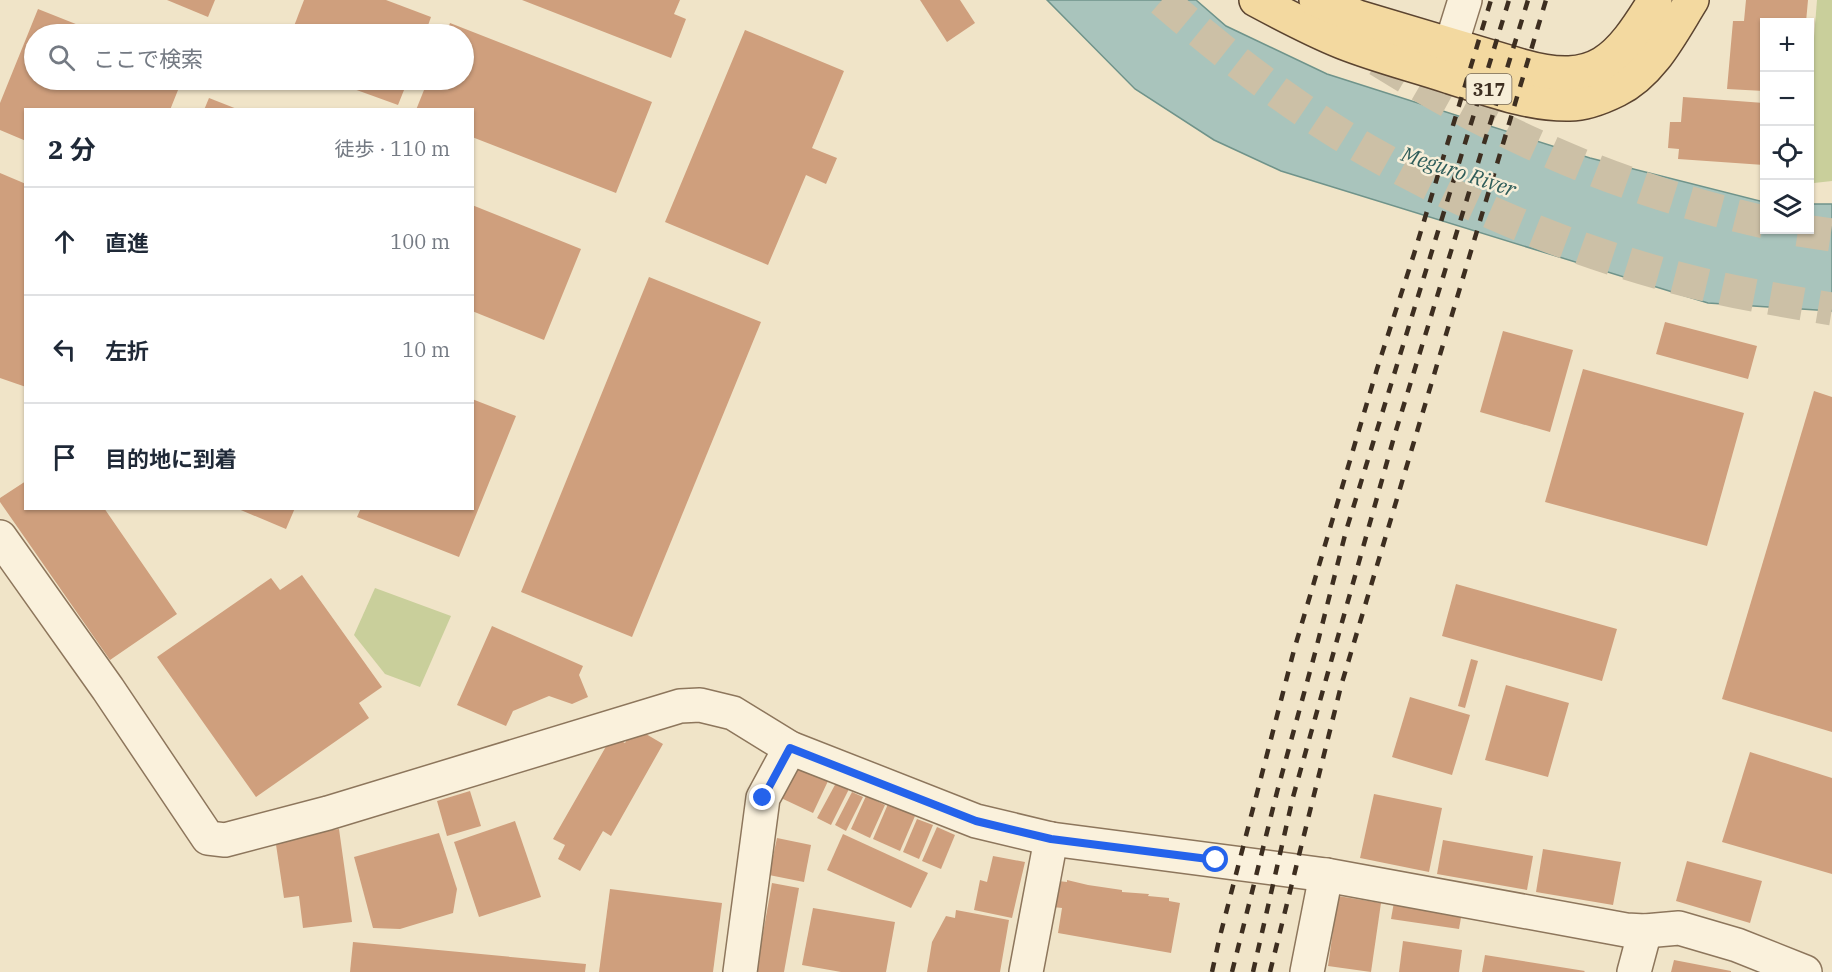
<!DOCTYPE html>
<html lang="ja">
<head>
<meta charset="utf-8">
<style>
	:root { --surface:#fff; --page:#f2f2f3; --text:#1f2937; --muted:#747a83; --line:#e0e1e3 }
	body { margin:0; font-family:"IBM Plex Serif","Noto Sans JP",serif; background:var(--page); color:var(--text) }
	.controls { position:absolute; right:18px; top:18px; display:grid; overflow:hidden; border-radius:0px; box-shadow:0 2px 4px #0004 }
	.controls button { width:54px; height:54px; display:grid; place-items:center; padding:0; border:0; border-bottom:2px solid var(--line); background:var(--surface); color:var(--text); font:30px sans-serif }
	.stop { position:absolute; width:18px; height:18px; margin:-14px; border:4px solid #2563eb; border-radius:50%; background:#fff }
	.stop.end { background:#2563eb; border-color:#fff; box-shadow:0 2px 6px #0008 }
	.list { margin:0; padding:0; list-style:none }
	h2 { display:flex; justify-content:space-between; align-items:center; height:78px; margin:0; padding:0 24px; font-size:26px }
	h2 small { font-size:20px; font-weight:400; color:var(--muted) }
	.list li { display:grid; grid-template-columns:39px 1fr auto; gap:18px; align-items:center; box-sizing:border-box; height:108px; padding:0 24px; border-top:2px solid var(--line) }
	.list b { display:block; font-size:22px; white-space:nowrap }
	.list em { font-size:20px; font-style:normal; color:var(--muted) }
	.icon { flex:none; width:33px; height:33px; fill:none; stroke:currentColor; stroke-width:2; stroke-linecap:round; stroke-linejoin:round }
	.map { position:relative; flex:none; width:1832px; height:972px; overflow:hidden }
	.search { position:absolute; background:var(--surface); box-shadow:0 2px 4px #0004; left:24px; top:24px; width:450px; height:66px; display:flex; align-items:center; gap:15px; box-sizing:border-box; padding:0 21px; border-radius:33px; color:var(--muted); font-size:22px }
	.panel { position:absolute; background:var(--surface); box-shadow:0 2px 4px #0004; left:24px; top:108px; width:450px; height:402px; border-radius:0px }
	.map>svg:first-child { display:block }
</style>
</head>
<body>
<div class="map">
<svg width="1832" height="972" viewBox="0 0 1832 972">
	<rect width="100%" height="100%" fill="#f0e4c8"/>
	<g fill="#c9cf9b">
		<polygon points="1817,0 1832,0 1832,181 1814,183 1810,179 1810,88"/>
		<polygon points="375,588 451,616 420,687 385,674 354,635"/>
	</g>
	<polygon fill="#a9c4bc" stroke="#6f938a" stroke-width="1.5" points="1047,0 1196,0 1226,26 1327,74 1590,158 1764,202 1764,230 1810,230 1810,204 1832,204 1832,311 1708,303 1281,171 1214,140 1135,89"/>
	<g fill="#cf9f7d">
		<polygon points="167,0 215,0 208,17"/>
		<polygon points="304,0 386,0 431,17 425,34 291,34"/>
		<polygon points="522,0 680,0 674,14 686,19 671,58"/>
		<polygon points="920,0 960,0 975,23 947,42"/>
		<polygon points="1746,0 1808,0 1806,22 1764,22 1764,91 1727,89 1733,21 1744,21"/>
		<polygon points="38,9 101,34 34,34 34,80 182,80 170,110 26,110 26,141 0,130 0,103"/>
		<polygon points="450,23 652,102 616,193 472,137 472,110 416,110 428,80 464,80 464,34 446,34"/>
		<polygon points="745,30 844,71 812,148 837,158 826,184 806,175 768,265 665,222"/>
		<polygon points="329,80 408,80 398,105"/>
		<polygon points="1683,97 1764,103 1764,165 1678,159 1679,149 1668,148 1670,122 1681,122"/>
		<polygon points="209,98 237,109 237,110 204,110"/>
		<polygon points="0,173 26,184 26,387 0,378"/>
		<polygon points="472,205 581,249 544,340 472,311"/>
		<polygon points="649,277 761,322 632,637 521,592"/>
		<polygon points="1665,322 1757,346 1748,379 1656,354"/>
		<polygon points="1503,331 1573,350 1550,432 1480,412"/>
		<polygon points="1583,369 1744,413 1707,546 1545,502"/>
		<polygon points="1814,391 1832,397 1832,732 1722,699"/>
		<polygon points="472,399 516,416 459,557 357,517 361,508 472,508"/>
		<polygon points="26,481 26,508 104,508 177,614 110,660 0,502 0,498"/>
		<polygon points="236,508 295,508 286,529"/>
		<polygon points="302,575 382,687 359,703 369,718 256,797 157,657 271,578 280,590"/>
		<polygon points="1456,584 1617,629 1602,681 1442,636"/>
		<polygon points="492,626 583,666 579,675 588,697 572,704 549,696 513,711 506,726 457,705"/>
		<polygon points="1471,659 1478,661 1465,708 1458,706"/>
		<polygon points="1506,685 1569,703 1548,777 1485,760"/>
		<polygon points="1410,697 1470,715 1452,775 1392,757"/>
		<polygon points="634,727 663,744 611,836 603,831 580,871 558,859 565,845 553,839 612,736 625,743"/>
		<polygon points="1750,752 1832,778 1832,874 1722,842"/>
		<polygon points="796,767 828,781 813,813 781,798"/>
		<polygon points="836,783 849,789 831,825 817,818"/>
		<polygon points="470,791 481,826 447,836 437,801"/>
		<polygon points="852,792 863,797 846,831 835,825"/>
		<polygon points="1374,794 1442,808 1429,872 1360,858"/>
		<polygon points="866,796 885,805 870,838 851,829"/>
		<polygon points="888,804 915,816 900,851 873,839"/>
		<polygon points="917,819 933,825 919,859 903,852"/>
		<polygon points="515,821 541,897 479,917 454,842"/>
		<polygon points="937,827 955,835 941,869 922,861"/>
		<polygon points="339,829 352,922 303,928 299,896 284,898 275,838"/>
		<polygon points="439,833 457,889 453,913 400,929 373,928 354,857"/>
		<polygon points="843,834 928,873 911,908 827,870"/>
		<polygon points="777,838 811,845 804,882 769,875"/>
		<polygon points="1443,840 1533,856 1527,890 1437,874"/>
		<polygon points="1543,849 1621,862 1613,905 1536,892"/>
		<polygon points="993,856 1025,862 1012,918 974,910 980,880 987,882"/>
		<polygon points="1687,861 1762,881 1750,923 1676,901"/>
		<polygon points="1067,880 1088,885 1122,890 1122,892 1149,894 1148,896 1169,898 1169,901 1180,903 1171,953 1058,933 1062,908 1053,907 1058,881 1067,882"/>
		<polygon points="772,883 799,888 784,972 756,972"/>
		<polygon points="610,889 722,903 713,972 599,972"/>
		<polygon points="1338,896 1381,903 1371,972 1328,966"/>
		<polygon points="1394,902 1462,912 1459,929 1391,919"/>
		<polygon points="813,908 895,922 886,972 841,972 802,965"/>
		<polygon points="956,910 1009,920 1000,972 927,972 932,942 946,916 955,918"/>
		<polygon points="1403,941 1462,950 1459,972 1399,972"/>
		<polygon points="353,942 586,964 585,972 350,972"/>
		<polygon points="1485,955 1585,971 1584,972 1482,972"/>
		<polygon points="1674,960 1731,971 1731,972 1671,972"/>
	</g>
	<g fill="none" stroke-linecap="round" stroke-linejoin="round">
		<g stroke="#ccc0a6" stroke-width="33" stroke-dasharray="33 16" stroke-linecap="butt">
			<path d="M1162,0c65,56 133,109 208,152 99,56 209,101 319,129 47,12 95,20 143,28"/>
			<path d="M1378,60c126,78 242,129 386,162"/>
			<polyline points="1798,230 1832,235"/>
		</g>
		<defs>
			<g id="minor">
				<polyline points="1451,45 1465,0"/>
				<polyline points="0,537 108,689 208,838 225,840 328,813 680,706 700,705 733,713 790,748 976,821 1051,839 1326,875 1626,930 1645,931 1679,928 1737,945 1805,972"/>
				<polyline points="740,972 763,798 790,748"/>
				<polyline points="1026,972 1051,839"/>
				<polyline points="1307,972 1326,875"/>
				<polyline points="1634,972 1645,931"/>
			</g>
			<g id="major">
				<path d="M1256,0c28,15 56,30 86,42 35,14 72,23 108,35 39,12 79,28 120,27 16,0 33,-7 47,-14 35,-17 55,-58 75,-90"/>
				<path d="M1316,0l42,17 164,49c74,21 96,-6 133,-66"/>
			</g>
		</defs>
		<use href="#minor" stroke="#8d765c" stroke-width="36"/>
		<use href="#major" stroke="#5b4430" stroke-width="36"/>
		<use href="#minor" stroke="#faf1dc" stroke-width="33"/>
		<use href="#major" stroke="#f3d9a0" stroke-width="33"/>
		<g stroke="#3d2e20" stroke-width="4.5" stroke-dasharray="10 10" stroke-linecap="butt">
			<polyline points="1212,972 1219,940 1294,650 1377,369 1414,254 1491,0"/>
			<polyline points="1232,972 1277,792 1315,653 1346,531 1509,0"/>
			<polyline points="1253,972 1293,797 1394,437 1528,0"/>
			<polyline points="1270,972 1341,686 1546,0"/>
		</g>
	</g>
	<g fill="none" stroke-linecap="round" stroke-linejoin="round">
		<polyline stroke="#2563eb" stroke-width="8" points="763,798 790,748 976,821 1051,839 1216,860"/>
	</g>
	<g text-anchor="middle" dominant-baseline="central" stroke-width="5" stroke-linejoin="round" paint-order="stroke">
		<rect fill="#f7eed8" stroke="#756857" stroke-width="1.5" x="1466.5" y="74" width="45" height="30" rx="4.5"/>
		<g font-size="18" font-weight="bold" fill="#3d2e20">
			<text x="1489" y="89">317</text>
		</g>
		<g font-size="21" font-style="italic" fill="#2f5d5a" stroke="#f7eed8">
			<text transform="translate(1459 171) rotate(18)">Meguro River</text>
		</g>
	</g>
</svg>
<div class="controls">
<button>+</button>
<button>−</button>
<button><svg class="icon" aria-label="locate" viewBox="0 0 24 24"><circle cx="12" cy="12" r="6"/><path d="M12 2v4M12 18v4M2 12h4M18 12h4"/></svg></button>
<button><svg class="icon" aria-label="layers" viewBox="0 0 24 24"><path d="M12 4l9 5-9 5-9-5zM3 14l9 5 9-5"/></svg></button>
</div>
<div class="stop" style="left:1216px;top:860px"></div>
<div class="stop end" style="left:763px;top:798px"></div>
<div class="search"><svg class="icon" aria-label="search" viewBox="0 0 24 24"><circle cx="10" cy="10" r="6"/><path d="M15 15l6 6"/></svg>ここで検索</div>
<section class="panel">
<h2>2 分<small>徒歩 · 110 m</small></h2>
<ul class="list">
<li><svg class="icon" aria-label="ahead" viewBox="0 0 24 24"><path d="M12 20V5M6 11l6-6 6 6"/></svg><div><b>直進</b></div><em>100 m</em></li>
<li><svg class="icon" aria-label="left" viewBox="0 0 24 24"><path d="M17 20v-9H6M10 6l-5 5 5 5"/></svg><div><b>左折</b></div><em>10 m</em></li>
<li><svg class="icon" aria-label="arrive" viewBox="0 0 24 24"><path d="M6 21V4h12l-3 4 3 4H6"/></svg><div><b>目的地に到着</b></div></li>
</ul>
</section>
</div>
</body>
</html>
